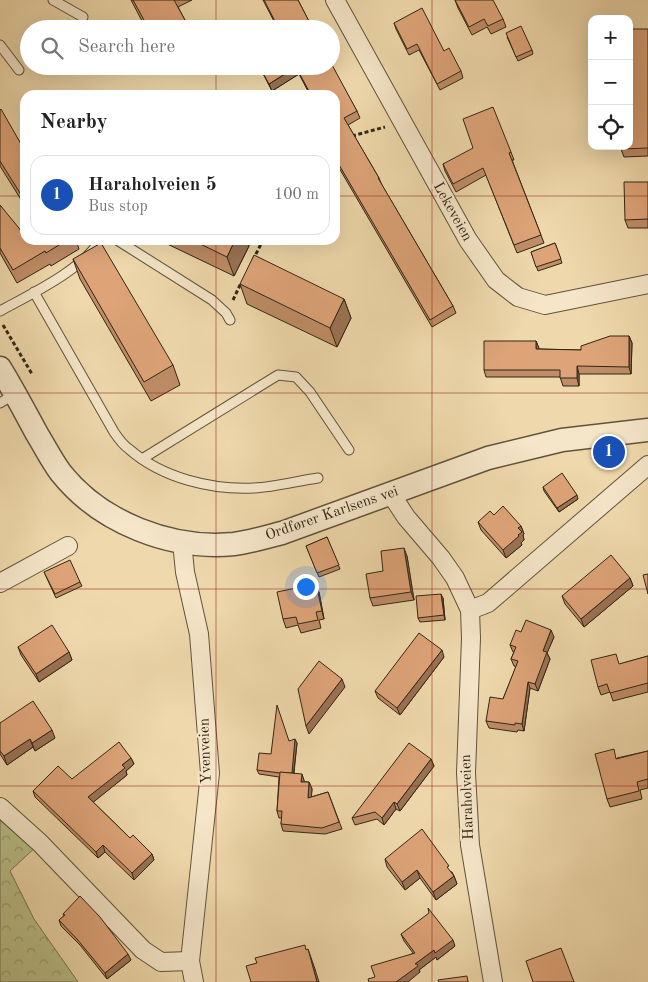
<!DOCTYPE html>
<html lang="en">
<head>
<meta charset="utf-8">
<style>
	:root { --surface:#fff; --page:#f6f6f6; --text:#222; --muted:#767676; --line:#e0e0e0; --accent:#db2777 }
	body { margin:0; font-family:"Old Standard TT",serif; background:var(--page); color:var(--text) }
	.controls { position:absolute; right:15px; top:15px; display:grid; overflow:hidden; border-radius:10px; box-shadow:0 5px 20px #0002 }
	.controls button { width:45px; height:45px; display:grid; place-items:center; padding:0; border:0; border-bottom:1px solid var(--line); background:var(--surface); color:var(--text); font:25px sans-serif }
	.you { position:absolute; left:305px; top:586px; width:18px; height:18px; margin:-12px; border:4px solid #fff; border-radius:50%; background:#1a73e8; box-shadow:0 0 0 8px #1a73e833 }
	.badge { display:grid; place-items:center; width:32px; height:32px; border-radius:50%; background:var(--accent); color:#fff; font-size:16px; font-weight:700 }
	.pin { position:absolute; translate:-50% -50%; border:2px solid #fff; box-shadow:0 1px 5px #0006 }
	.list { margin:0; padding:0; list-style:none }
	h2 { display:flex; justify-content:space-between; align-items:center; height:65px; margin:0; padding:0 20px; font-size:21px }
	h2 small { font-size:16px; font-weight:400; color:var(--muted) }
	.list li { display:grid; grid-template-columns:32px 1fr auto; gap:15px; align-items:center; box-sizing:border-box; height:80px; margin:0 10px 10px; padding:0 10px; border:1px solid var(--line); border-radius:15px }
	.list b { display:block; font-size:19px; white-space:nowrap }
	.list p { margin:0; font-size:16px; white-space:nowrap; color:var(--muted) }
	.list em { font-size:16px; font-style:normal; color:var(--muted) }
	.icon { flex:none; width:28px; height:28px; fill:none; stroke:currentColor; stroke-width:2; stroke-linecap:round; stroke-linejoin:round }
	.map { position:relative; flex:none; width:648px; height:982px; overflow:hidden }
	.search { position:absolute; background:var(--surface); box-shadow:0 5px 20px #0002; left:20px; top:20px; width:320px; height:55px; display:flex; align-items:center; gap:12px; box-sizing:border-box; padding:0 18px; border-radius:28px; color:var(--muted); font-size:19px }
	.panel { position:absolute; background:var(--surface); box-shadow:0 5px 20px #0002; left:20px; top:90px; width:320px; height:155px; border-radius:15px }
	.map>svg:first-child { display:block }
</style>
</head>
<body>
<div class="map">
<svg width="648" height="982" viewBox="0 0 648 982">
	<defs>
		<pattern id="forest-crowns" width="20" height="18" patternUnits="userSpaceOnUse" patternTransform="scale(1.25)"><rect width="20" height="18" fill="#b9bf89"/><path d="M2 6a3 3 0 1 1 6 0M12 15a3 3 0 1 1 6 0" fill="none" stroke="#979b6f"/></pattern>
	</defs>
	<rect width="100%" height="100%" fill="#efd9ac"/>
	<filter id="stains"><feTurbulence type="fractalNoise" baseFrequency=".004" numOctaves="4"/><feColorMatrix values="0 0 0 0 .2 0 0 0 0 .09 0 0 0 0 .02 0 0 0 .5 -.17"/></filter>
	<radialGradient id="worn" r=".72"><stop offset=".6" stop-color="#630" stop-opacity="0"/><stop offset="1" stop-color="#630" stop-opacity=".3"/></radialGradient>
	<polygon fill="url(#forest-crowns)" stroke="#757250" points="0,804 40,843 10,871 34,919 78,982 0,982"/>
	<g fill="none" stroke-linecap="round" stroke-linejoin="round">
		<defs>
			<g id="service">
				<polyline points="53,0 83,17"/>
				<polyline points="0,45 19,70"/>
				<polyline points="117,240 212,300 226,313 230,320"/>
				<path d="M34,292l80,140c4,6 9,13 15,17 33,29 82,41 125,39 21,-1 43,-7 64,-10"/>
				<path d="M0,311c29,-16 84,-42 100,-71"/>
				<polyline points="0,403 15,394"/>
				<polyline points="142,459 278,375 296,377 310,392 349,450"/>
			</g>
			<g id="minor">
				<polyline points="335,0 468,240 496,280 518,297 545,305 648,284"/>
				<polyline points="391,494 406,517 441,558 455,578 470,610 471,638 466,773 470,845 493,982"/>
				<polyline points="182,542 185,572 199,634 210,773 190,961 194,982"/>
				<polyline points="0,583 68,546"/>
				<polyline points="470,610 488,603 648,465"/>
				<polyline points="0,807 40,843 143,950 161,962 190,961"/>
			</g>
			<path id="tertiary" d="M0,368c13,21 25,44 37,66 8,13 15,27 24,39 40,50 110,77 173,71 16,-2 32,-7 48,-11l206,-75 74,-18 86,-10"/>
		</defs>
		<use href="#service" stroke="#60533c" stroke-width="11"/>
		<use href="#minor" stroke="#60533c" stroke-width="20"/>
		<use href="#tertiary" stroke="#60533c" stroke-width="25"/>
		<g stroke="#312616" stroke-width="3" stroke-dasharray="4 2.5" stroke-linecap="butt">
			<polyline points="352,136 385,127"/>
			<polyline points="253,260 263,240"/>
			<polyline points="233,300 241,283"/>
			<polyline points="3,325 32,374"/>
		</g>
		<use href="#service" stroke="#f5e6c9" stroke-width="9"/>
		<use href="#minor" stroke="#f5e6c9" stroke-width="18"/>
		<use href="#tertiary" stroke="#f5e6c9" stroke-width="22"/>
	</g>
	<g fill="#bf8d67" stroke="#312616">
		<polygon points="131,0 192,0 178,7 186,22 188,29 127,29 142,21"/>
		<polygon points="263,0 298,0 313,29 278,29"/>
		<polygon points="455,0 503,19 506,27 491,34 487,27 472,35 458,8"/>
		<polygon points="394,23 444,51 461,71 463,78 440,90 419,50 409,55 396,29"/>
		<polygon points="648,29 648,156 624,157 621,149"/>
		<polygon points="507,37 532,50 533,54 518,61"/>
		<polygon points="259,66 331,66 357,111 360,118 348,125 379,178 382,185 453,306 456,313 432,327 335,161 335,95 310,95 299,74 272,91"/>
		<polygon points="0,110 25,151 25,206 0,166"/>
		<polygon points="511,152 514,160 512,160 544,243 517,253 486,175 456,192 445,171 443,164"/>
		<polygon points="648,182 648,228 628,228 625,220"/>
		<polygon points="0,205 25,240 76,240 79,249 51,266 50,264 17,283 0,253"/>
		<polygon points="159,240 246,240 249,246 234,276"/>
		<polygon points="555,243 562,263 538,271 531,252"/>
		<polygon points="73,259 173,365 180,385 151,401 80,279"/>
		<polygon points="240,284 344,299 351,318 337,347 247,304"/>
		<polygon points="629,336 632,343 631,374 579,374 579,386 563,386 560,377 486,377 484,370 536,341 539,349 581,350"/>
		<polygon points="543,487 578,499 559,512 544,491"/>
		<polygon points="494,515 521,526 524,534 523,535 524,540 521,543 522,545 506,558 481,530 478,522"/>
		<polygon points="327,537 340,569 319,577 306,546"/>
		<polygon points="407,556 414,600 373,606 370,598 383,571"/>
		<polygon points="44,572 80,582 82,586 56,598"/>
		<polygon points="630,578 633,586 584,627 565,604 562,596"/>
		<polygon points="319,592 324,619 319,620 321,628 301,633 298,625 286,628 283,619"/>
		<polygon points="443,598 445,620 420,622 418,618"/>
		<polygon points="521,632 554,637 547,653 550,659 538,691 530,688 524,731 518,730 517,732 489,728 486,721 503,699 516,667 514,666 511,659 514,652 513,652 510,645"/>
		<polygon points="18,647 69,652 72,660 39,682 21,655"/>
		<polygon points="648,656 648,692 613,701 610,692 601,695 598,687 620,664"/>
		<polygon points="444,657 400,715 378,698 375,691"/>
		<polygon points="0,723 55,738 35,751 33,747 7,765 0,754"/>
		<polygon points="289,741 297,743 294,773 304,780 304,782 309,782 312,789 311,797 328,792 342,829 325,834 283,831 281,824 282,818 279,818 277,811 279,777 259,774 257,770 271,754"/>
		<polygon points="648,751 648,788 640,790 642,799 610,807 607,799 617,758"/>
		<polygon points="131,758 134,764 126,771 127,775 93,802 130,838 152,854 154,860 134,880 105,852 98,858 35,797 33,791 72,779"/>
		<polygon points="431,759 434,766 400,811 396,809 384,825 377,819 355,825 352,818"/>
		<polygon points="385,859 452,872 454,876 457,884 436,900 420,878 405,890 387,867"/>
		<polygon points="63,914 131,960 107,979 80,945 61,926 59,920 64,916"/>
		<polygon points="401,934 455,946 437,960 436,957 419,970 420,972 375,977 413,953 404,941"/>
	</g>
	<g fill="#9b7354" stroke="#312616">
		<polygon points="296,67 299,74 272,91 269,84"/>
		<polygon points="235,240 246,240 249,246 234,276 227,257"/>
		<polygon points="344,299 351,318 337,347 330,328"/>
		<polygon points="629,336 632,343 631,374 629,367"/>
		<polygon points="536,341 539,348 539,357 536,349"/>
		<polygon points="577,366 579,374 579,386 577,378"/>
		<polygon points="577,495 578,499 559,512 557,508"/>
		<polygon points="521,526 524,534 523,535 524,540 521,543 522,545 506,558 503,550 518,535 518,528"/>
		<polygon points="404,548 407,556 414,600 411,592"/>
		<polygon points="630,578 633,586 584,627 581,619"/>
		<polygon points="316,584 319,592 324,619 322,611"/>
		<polygon points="441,594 443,598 445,620 444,615"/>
		<polygon points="551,630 554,637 547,653 550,659 538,691 535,684 543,651"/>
		<polygon points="442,650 444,657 400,715 397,708"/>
		<polygon points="69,652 72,660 39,682 36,674"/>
		<polygon points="342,679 345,687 309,734 306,726"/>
		<polygon points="528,682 530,688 524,731 522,724"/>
		<polygon points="52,730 55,738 35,751 32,743"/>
		<polygon points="30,739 33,747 7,765 4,756"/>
		<polygon points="295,739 297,743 293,778 291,774"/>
		<polygon points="131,758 134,764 126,771 127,775 91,804 88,797 122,765"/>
		<polygon points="431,759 434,766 400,811 397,804"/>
		<polygon points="302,774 304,780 304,788 301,782"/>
		<polygon points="309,782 312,789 311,804 308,798"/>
		<polygon points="394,802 396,809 384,825 382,818"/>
		<polygon points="103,845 105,852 98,858 96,852"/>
		<polygon points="152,854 154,860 134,880 132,873"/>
		<polygon points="417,870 420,878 405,890 402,882"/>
		<polygon points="454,876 457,884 436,900 433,892"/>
		<polygon points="453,940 455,946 437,960 436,957 419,970 420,972 408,982 396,982 415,964 434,950"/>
		<polygon points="308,949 315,969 319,982 317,982"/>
		<polygon points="128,954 131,960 107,979 105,973"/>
	</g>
	<g fill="#dea478" stroke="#312616">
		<polygon points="133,0 174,0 186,22 173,29 127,29 144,20"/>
		<polygon points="264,0 298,0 313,29 279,29"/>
		<polygon points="455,0 493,0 503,19 488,26 484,19 469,27"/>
		<polygon points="422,8 444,51 449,48 461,71 437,84 417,44 407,49 394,23"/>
		<polygon points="521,26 532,50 516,57 506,33"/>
		<polygon points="629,29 648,29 648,148 621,149 621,146 629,146"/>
		<polygon points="331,63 357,111 344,118 379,178 378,178 453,306 430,320 335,158 335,95 311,95 296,67 269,84 259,66 331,66"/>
		<polygon points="493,107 511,152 509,153 541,235 514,245 483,168 453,184 443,164 473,148 463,119"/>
		<polygon points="1,109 25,151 25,201 0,161 0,110"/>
		<polygon points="624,182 648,182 648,219 625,220"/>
		<polygon points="0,205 23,233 25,232 25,240 67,240 46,253 45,251 13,270 0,248"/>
		<polygon points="192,240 235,240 227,257"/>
		<polygon points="101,243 173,365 144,382 73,259"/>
		<polygon points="555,243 561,259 536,267 531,252"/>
		<polygon points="254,255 344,299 330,328 240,284"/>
		<polygon points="610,336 629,336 629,367 577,366 577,378 560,378 560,370 484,370 484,341 536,341 536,349 581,350 581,346"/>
		<polygon points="562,473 577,495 557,508 543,487"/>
		<polygon points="503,506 521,526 518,528 522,532 518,535 519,536 503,550 478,522 490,511 494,515"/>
		<polygon points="327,537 339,565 317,573 306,546"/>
		<polygon points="404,548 411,592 370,598 366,574 383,571 381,551"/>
		<polygon points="611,555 630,578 581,619 562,596"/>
		<polygon points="70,560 80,582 55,594 44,572"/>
		<polygon points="648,574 648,594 643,575"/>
		<polygon points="316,584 322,611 316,612 318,620 298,624 296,617 283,619 277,592"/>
		<polygon points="441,594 444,615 418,618 416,596"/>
		<polygon points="526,620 551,630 543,651 547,652 535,684 528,682 522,724 515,723 515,725 486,721 490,697 503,699 518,661 511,659 516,647 510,645 516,630 521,632"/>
		<polygon points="52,625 69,652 36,674 18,647"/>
		<polygon points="419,633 442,650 397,708 375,691"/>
		<polygon points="616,654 619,664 648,656 648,683 610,693 607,684 598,687 591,660"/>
		<polygon points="319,661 342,679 306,726 298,689"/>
		<polygon points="33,701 52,730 32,743 30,739 4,756 0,751 0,723"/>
		<polygon points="277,705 289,741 295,739 292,773 280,773 257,770 259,753 271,754"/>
		<polygon points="119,742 131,758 122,765 125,768 88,797 130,838 133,835 152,854 132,873 103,845 96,852 33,791 58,766 72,779"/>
		<polygon points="409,743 431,759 397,804 394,802 382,818 375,812 352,818"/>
		<polygon points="614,749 616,759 648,751 648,779 637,782 639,791 607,799 595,754"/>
		<polygon points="280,772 302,774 301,782 309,782 308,798 328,792 339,822 322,828 281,824 282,811 277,811"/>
		<polygon points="422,829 449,866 447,867 454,876 433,892 417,870 402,882 385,859"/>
		<polygon points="80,896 100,917 128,954 105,973 77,939 59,920 65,915 63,914"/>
		<polygon points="428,908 453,940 435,953 434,950 415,964 417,964 418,966 396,982 369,982 368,979 375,977 371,966 415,953 401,934 429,913"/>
		<polygon points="305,945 306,950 308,949 317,982 251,982 246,966 257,963 255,958"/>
		<polygon points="561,948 574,982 533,982 526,961"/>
		<polygon points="467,976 468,982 439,982 438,980"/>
	</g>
	<path fill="none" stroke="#8f2418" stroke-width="1" stroke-opacity="0.55" d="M216,0v29M432,0v982M216,66v29M0,196h25M335,196h313M216,240v742M0,393h648M0,589h648M0,786h648"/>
	<g text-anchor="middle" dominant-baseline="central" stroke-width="4.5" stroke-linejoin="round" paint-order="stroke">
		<g font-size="15" fill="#312616" stroke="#f5e6c9">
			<text transform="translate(452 212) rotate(61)">Lekeveien</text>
			<text transform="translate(332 514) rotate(-19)">Ordfører Karlsens vei</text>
			<text transform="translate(206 751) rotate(-92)">Yvenveien</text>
			<text transform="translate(468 797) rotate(-92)">Haraholveien</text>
		</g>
	</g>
	<rect width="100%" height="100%" filter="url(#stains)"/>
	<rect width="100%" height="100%" fill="url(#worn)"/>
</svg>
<div class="controls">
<button>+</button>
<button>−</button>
<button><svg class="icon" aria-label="locate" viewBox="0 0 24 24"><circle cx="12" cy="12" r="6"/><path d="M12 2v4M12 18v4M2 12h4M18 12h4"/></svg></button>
</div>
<div class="you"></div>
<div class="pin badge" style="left:609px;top:452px;background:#1a4fb4">1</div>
<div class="search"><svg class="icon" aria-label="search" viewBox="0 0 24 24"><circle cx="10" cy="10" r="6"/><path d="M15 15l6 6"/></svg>Search here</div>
<section class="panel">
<h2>Nearby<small></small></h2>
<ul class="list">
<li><span class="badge" style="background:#1a4fb4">1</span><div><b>Haraholveien 5</b><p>Bus stop</p></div><em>100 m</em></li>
</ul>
</section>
</div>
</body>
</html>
